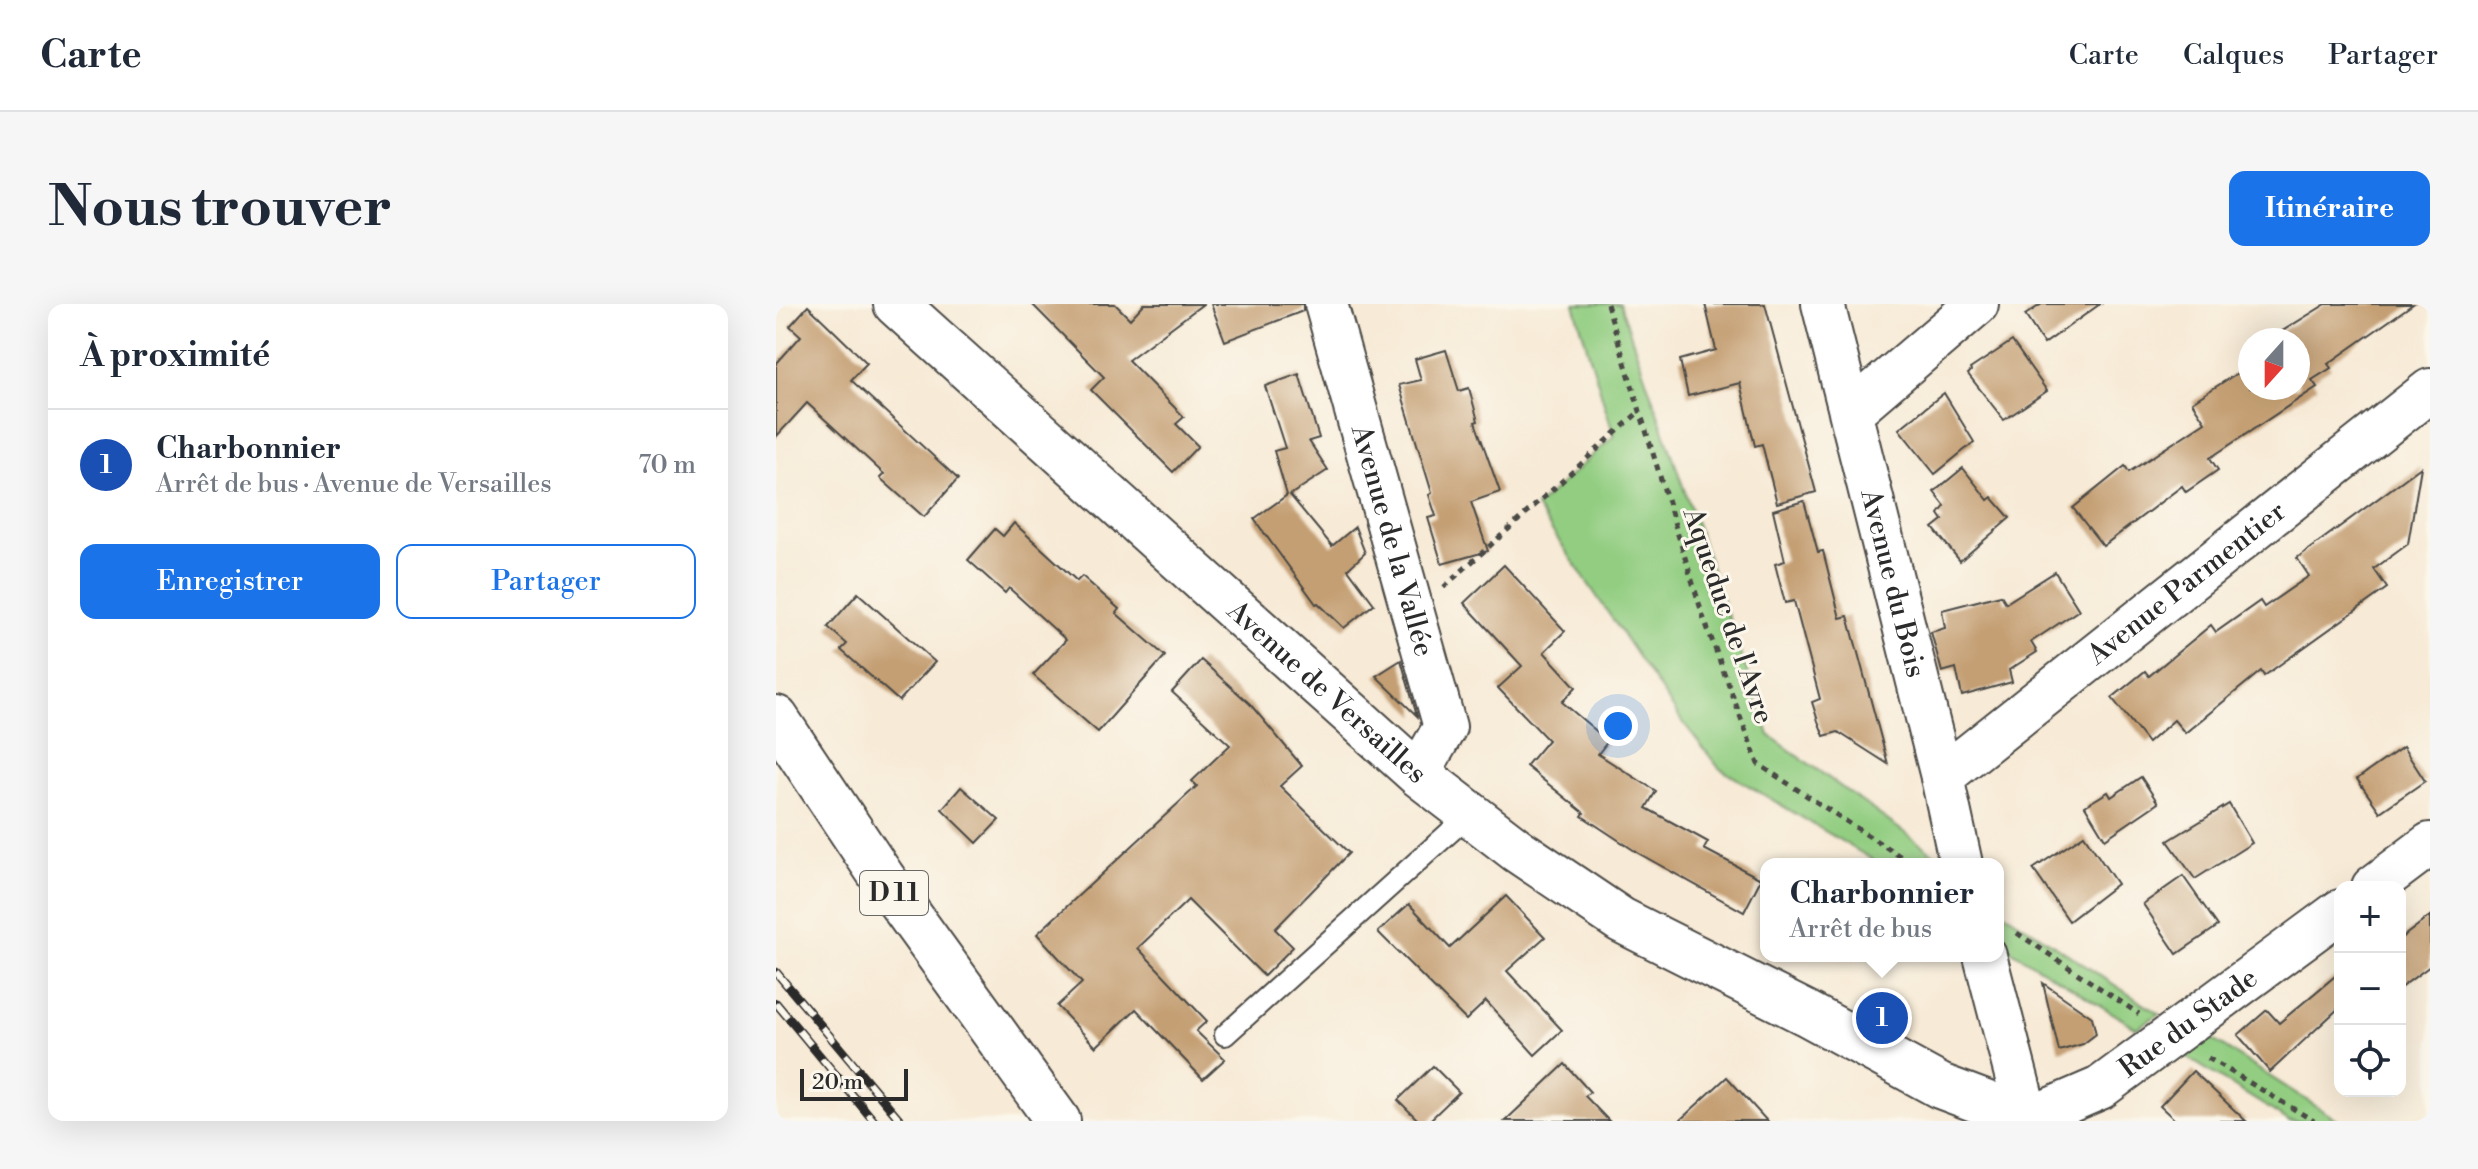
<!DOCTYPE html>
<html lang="fr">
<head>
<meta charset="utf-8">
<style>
	:root { --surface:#fff; --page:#f6f6f7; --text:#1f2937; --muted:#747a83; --line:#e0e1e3; --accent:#1a73e8 }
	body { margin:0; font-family:"Libre Bodoni",serif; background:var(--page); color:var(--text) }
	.controls { position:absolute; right:24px; bottom:24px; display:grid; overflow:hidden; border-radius:16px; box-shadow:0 8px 32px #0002 }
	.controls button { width:72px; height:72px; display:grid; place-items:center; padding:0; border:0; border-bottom:2px solid var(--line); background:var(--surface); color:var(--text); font:40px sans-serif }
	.compass { position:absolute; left:1462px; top:24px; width:72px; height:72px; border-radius:50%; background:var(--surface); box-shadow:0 8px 32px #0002; rotate:201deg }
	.scale { position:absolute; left:24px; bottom:20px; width:108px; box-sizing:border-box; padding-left:8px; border:4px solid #2b2b2b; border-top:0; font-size:22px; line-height:28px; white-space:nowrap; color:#2b2b2b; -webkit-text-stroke:6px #fbf7ec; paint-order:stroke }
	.you { position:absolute; left:842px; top:422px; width:28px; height:28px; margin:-20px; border:6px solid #fff; border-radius:50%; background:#1a73e8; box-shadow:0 0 0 12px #1a73e833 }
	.badge { display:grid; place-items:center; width:52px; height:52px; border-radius:50%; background:var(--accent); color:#fff; font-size:26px; font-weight:700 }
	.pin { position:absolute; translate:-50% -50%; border:4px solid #fff; box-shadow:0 2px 8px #0006 }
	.popup { position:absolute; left:984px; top:554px; width:244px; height:104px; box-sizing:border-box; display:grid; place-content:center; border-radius:16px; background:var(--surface); filter:drop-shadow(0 2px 6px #0005); font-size:26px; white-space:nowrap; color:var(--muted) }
	.popup b { font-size:30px; color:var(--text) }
	.popup::after { content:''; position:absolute; left:50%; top:100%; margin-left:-16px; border:16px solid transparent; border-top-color:var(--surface) }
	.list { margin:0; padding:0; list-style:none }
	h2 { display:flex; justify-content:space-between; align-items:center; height:104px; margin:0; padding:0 32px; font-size:34px }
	h2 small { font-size:26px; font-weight:400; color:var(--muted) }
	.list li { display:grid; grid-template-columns:52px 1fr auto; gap:24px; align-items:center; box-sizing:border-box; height:112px; padding:0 32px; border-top:2px solid var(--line) }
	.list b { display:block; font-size:30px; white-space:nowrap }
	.list p { margin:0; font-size:26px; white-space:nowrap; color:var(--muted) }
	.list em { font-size:26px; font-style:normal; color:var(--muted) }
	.actions { display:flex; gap:16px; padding:24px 32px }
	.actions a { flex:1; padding:18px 0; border:2px solid var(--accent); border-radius:16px; text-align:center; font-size:28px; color:var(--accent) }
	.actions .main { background:var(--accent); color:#fff }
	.icon { flex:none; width:44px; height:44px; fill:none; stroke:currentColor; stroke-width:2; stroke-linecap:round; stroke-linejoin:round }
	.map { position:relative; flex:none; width:1654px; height:817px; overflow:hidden; border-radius:16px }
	header { display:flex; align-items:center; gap:48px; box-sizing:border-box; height:112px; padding:0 40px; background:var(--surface); border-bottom:2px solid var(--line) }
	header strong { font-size:38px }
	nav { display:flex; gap:44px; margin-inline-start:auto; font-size:28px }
	.intro { display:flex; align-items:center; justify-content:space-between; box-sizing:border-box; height:192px; padding:0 48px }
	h1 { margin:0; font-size:56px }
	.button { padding:20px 36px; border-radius:16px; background:var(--accent); color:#fff; font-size:28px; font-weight:700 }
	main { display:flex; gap:48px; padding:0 48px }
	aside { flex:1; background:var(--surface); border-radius:16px; box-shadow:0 8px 32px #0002 }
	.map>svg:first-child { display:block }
</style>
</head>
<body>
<header>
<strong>Carte</strong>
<nav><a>Carte</a><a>Calques</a><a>Partager</a></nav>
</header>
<div class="intro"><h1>Nous trouver</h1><a class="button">Itinéraire</a></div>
<main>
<aside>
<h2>À proximité<small></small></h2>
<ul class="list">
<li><span class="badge" style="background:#1a4fb4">1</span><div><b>Charbonnier</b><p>Arrêt de bus · Avenue de Versailles</p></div><em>70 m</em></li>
</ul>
<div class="actions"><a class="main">Enregistrer</a><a>Partager</a></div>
</aside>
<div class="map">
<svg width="1654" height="817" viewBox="0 0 1654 817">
	<rect width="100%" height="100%" fill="#fbf7ec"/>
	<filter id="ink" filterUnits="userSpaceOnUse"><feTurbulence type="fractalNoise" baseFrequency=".0125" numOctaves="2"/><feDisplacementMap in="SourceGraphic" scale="16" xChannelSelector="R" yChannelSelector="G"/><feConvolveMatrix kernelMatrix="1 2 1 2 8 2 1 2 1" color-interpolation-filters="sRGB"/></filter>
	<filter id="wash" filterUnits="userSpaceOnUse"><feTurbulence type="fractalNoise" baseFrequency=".006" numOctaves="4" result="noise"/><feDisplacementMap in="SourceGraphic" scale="32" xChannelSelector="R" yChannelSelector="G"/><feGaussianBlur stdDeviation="1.8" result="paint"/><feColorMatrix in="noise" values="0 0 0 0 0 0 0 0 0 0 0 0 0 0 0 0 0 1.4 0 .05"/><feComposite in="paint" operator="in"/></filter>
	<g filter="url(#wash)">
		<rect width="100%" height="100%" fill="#f7ead6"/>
		<g fill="#92cd81" stroke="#5e7c56" stroke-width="2">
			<polygon points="798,0 844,0 993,431 1161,552 1163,560 1104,560 943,464 903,413 760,203 838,132"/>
			<polygon points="1223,605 1383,710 1361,724 1231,644"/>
			<polygon points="1428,730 1563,817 1513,817 1401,747"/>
		</g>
		<g id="blocks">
			<g fill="#c49f73">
				<polygon points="256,0 339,0 354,15 368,0 427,0 352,56 408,113 400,120 422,142 397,168 315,86 328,73"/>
				<polygon points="435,0 527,0 527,7 449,37"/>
				<polygon points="929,0 989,0 1040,188 1001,199 986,140 979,142 964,79 912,92 904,56 940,46"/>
				<polygon points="1266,0 1324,0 1268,40 1249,11"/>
				<polygon points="1550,0 1637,0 1552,60 1555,64 1536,76 1541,83 1434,154 1442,166 1410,188 1406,182 1327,242 1297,204 1349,162 1353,168 1429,118 1416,98 1474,61 1474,84 1522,84 1522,36 1492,36"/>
				<polygon points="32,2 91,59 75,76 182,175 148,213 104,174 108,170 31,99 0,133 0,60 25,32 14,22"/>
				<polygon points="1236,37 1271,87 1228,116 1192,70 1195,67 1194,65"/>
				<polygon points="670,46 683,87 693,84 702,117 699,118 724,188 695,198 712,247 666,260 652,214 660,212 653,191 656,189 623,81 645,76 639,55"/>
				<polygon points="523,70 543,134 533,137 552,166 514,191 556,242 579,223 589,249 572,265 598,300 568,324 542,299 540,300 478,215 511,191 498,147 509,144 489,82"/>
				<polygon points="1168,89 1198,138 1159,170 1123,125"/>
				<polygon points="1645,163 1632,240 1598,265 1611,284 1488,372 1485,367 1409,429 1398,416 1372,439 1336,394 1369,367 1373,372 1435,321 1440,328 1484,297 1488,303 1533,272 1521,254"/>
				<polygon points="1187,164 1212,196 1216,193 1234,214 1184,257 1157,224 1167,216 1163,210 1169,202 1158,188"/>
				<polygon points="1028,197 1042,248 1047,247 1064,314 1072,312 1112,460 1062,428 1048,432 1042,417 1036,398 1044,395 1018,297 1009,299 999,260 1009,257 997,206"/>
				<polygon points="238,219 301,277 306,272 343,305 340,309 389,352 322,428 257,371 290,336 233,284 229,289 192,256 219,225 227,232"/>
				<polygon points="728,261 789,327 768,348 800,383 786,398 832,437 822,450 880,487 870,504 932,538 928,545 985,575 968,608 862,549 806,512 808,509 750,462 772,436 722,384 746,362 688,299"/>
				<polygon points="1279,268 1303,306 1255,338 1261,348 1233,366 1236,378 1186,392 1180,364 1166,368 1155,328 1169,324 1166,306 1225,291 1230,299"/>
				<polygon points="82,289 159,358 123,397 65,346 71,340 52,323"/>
				<polygon points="425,356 474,400 526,462 504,482 573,549 499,625 517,643 488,672 412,596 362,644 431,717 420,727 449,755 427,775 360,705 320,743 281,702 306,679 261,630 421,482 416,477 454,441 396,388"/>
				<polygon points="625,356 641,412 600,372"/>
				<polygon points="1627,443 1649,477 1604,508 1581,475"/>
				<polygon points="1365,473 1382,499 1329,535 1309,502 1332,488 1335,493"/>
				<polygon points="185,483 223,516 201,539 166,505"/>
				<polygon points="1453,500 1476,539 1419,575 1392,537"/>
				<polygon points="1308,531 1341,580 1293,617 1257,565"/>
				<polygon points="1407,572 1442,622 1401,650 1367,600"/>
				<polygon points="730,592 769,633 731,667 786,726 759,751 710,697 690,716 602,628 633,600 674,644"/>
				<polygon points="1654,612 1654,662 1624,684 1624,635"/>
				<polygon points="1564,668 1564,703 1494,768 1462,731 1491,706 1503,719"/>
				<polygon points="1267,679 1316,713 1320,730 1307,740 1283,747"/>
				<polygon points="789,760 814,788 809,792 833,817 729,817"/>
				<polygon points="657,762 683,788 653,817 643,817 622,796"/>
				<polygon points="1417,767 1470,817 1400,817 1384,802"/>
				<polygon points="951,773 991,817 903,817"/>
			</g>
		</g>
	</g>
	<g filter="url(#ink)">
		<use href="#blocks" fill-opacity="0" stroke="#4a4845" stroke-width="2"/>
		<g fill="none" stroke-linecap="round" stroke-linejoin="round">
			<defs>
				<polyline id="lane" points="449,731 694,510"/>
				<g id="street">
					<path id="s1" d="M550,0l119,423 -27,47"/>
					<path id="s2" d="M1047,0l119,473 19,87"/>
					<polyline points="1075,108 1201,0"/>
					<path id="s3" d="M1166,473l488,-387"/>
					<polyline points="1597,583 1654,540"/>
					<polyline points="1209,652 1252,817"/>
					<path id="s4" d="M1252,815l72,-31 240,-177"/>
				</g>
				<g id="secondary">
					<path id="s5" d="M120,0l522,470 99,76 104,70 185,93 134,73 93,35"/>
				</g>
				<polyline id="primary" points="0,414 106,573 282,817"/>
			</defs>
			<use href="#lane" stroke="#4a4845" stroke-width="24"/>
			<use href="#street" stroke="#4a4845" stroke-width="46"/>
			<use href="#secondary" stroke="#4a4845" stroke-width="48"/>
			<use href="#primary" stroke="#4a4845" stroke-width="48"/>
			<g stroke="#4a4845" stroke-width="5" stroke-dasharray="6 6" stroke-linecap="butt">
				<polyline points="831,0 927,312 982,460 1136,560"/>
				<polyline points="668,283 864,107"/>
				<polyline points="1241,629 1363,710"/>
				<polyline points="1432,754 1538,817"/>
			</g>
			<use href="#lane" stroke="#fff" stroke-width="20"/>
			<use href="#street" stroke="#fff" stroke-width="42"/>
			<use href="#secondary" stroke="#fff" stroke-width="44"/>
			<use href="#primary" stroke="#fff" stroke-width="44"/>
			<defs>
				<g id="rail">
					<polyline points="0,668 125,817"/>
					<polyline points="0,699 98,817"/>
				</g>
			</defs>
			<use href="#rail" stroke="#2b2b2b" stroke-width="9"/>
			<use href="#rail" stroke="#fbf7ec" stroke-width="6" stroke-dasharray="18" stroke-linecap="butt"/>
		</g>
	</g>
	<g text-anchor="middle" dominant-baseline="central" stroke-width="6" stroke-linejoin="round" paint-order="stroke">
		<rect fill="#fbf7ec" stroke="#696865" stroke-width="2" x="84" y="567" width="68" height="44" rx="6"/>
		<g font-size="26" font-weight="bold" fill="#2b2b2b">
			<text x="118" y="589">D 11</text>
		</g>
		<g font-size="28" fill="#2b2b2b" stroke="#fbf7ec">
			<text stroke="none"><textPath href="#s1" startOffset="246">Avenue de la Vallée</textPath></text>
			<text stroke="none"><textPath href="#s2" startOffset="288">Avenue du Bois</textPath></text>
			<text stroke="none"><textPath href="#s3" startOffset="312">Avenue Parmentier</textPath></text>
			<text transform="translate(952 312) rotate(71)">Aqueduc de l'Avre</text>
			<text stroke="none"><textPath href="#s5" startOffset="580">Avenue de Versailles</textPath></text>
			<text stroke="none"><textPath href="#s4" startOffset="188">Rue du Stade</textPath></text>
		</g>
	</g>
</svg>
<div class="controls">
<button>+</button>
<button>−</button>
<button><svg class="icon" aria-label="locate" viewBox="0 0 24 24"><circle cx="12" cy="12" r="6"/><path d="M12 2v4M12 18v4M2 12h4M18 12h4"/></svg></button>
</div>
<svg class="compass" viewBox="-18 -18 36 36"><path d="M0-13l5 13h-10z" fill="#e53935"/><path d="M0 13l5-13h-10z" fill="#747a83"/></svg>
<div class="scale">20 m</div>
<div class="you"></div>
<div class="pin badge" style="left:1106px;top:714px;background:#1a4fb4">1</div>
<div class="popup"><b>Charbonnier</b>Arrêt de bus</div>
</div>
</main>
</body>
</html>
